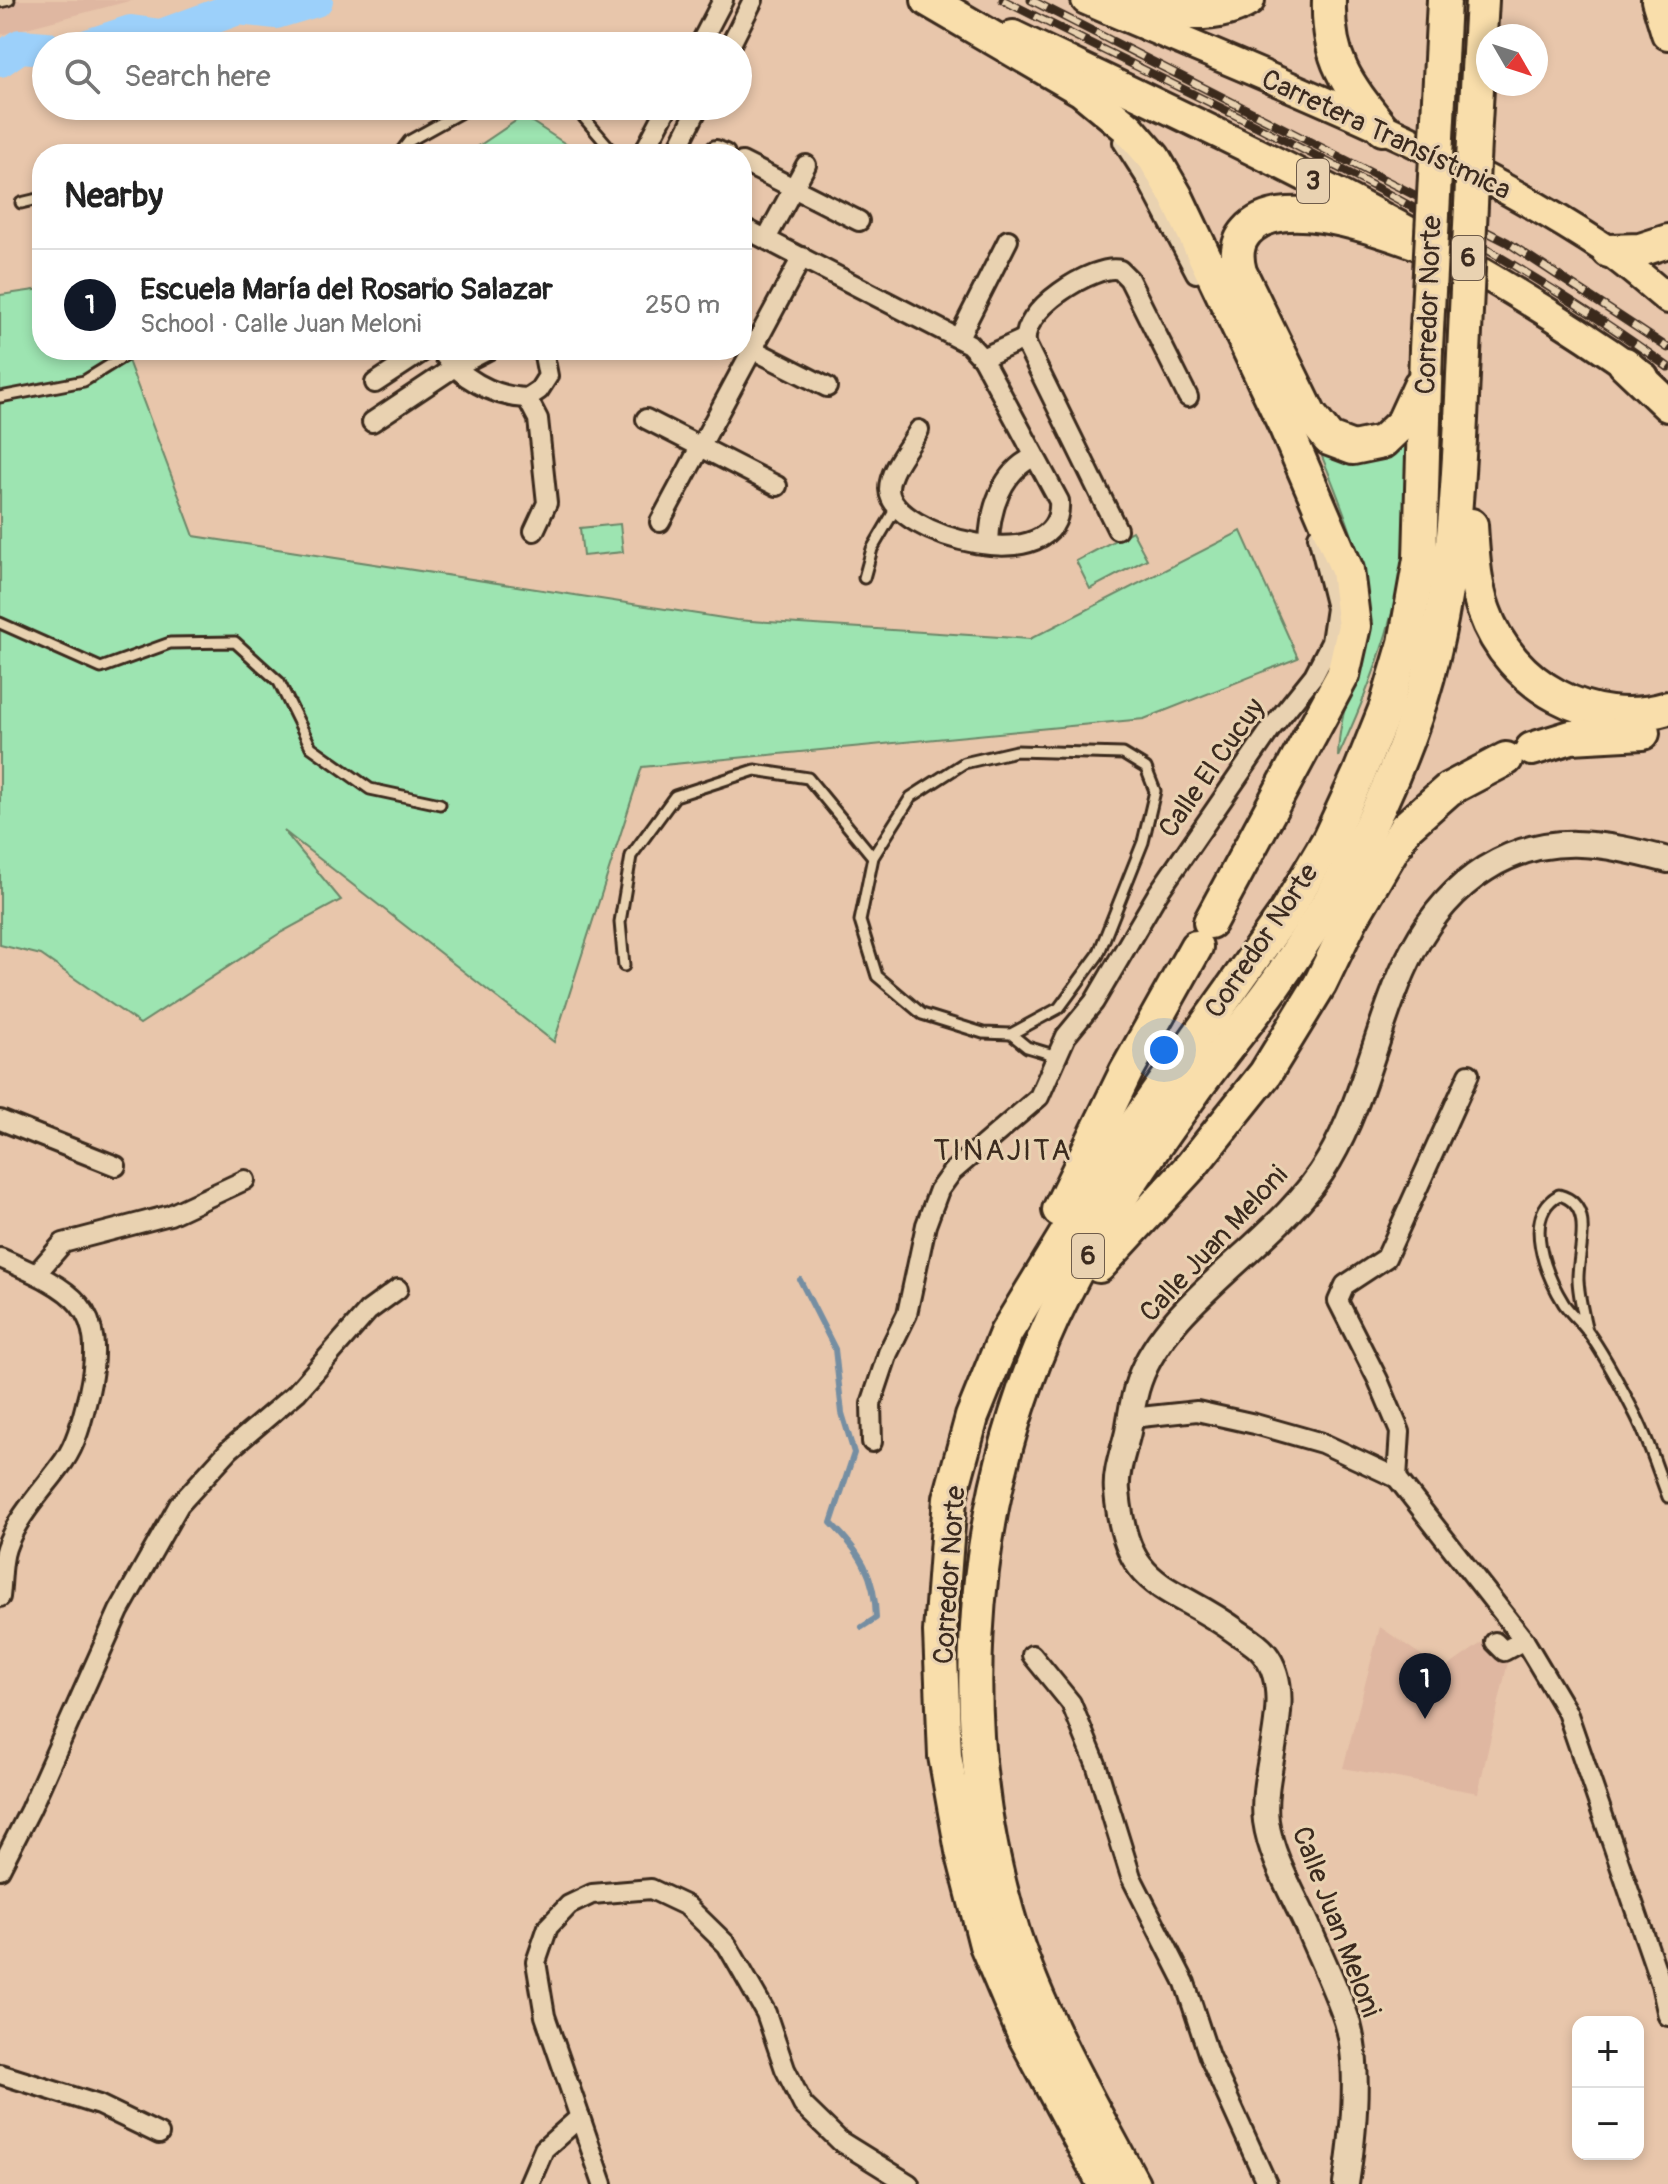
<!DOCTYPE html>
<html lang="en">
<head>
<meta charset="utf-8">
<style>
	:root { --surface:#fff; --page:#f2f2f2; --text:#222; --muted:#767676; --line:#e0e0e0; --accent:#111827 }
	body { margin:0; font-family:Pangolin,sans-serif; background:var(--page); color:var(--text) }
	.controls { position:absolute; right:24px; bottom:24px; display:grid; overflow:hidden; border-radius:16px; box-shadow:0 4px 12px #0003 }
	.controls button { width:72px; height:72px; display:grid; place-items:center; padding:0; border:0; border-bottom:2px solid var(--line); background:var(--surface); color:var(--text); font:40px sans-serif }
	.compass { position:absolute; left:1476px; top:24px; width:72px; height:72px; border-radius:50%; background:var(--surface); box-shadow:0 4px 12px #0003; rotate:129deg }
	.you { position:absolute; left:1164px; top:1050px; width:28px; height:28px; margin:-20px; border:6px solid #fff; border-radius:50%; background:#1a73e8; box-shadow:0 0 0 12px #1a73e833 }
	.badge { display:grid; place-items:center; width:52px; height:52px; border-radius:50%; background:var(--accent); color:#fff; font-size:26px; font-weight:700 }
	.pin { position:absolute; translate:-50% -66px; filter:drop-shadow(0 2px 4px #0008) }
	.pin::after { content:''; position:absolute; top:42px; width:28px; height:24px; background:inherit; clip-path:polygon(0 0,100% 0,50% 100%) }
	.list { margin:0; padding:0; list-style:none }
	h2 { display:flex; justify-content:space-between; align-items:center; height:104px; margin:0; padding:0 32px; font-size:34px }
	h2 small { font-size:26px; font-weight:400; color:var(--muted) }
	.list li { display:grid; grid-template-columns:52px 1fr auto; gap:24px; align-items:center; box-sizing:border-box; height:112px; padding:0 32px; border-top:2px solid var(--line) }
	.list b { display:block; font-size:30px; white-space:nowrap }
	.list p { margin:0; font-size:26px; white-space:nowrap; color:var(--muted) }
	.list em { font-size:26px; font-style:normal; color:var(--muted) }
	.icon { flex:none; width:44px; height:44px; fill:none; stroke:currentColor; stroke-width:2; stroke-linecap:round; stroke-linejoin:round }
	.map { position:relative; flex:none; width:1668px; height:2184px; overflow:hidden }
	.search { position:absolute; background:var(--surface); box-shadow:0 4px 12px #0003; left:32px; top:32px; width:720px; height:88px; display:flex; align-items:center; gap:20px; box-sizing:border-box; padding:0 28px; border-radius:44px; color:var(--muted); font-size:30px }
	.panel { position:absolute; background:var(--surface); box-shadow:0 4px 12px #0003; left:32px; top:144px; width:720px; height:216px; border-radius:32px }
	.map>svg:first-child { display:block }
</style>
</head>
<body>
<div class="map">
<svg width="1668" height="2184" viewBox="0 0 1668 2184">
	<rect width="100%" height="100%" fill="#e8c6ab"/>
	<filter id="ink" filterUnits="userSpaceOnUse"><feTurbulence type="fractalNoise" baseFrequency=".0125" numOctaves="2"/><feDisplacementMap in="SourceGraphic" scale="16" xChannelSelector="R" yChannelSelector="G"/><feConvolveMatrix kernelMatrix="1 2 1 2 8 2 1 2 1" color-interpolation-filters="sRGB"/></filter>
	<g filter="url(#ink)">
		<g fill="#dfb7a1">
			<polygon points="0,0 133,0 0,35"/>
			<polygon points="1380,1627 1443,1670 1483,1642 1508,1662 1478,1793 1343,1768"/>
		</g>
		<g fill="#9de4b1" stroke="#6c8768" stroke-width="2">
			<polygon points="523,116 581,154 467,154"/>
			<polygon points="42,289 42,350 124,350 194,536 736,620 1030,639 1241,531 1298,658 1144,719 642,767 554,1042 284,831 341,900 280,933 140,1024 41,955 0,945 0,295"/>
			<path d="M1410,436c-2,40 -1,83 -7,123 -10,70 -36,135 -65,198 1,-50 21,-85 29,-131 7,-50 -34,-142 -53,-189z"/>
			<polygon points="620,524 623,552 583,556 580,528"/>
			<polygon points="1132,531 1147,559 1090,589 1076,561"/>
		</g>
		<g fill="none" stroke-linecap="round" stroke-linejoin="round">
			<path stroke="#758ea2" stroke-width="6" d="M800,1280l35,69 7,64 12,40 -23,70c30,30 44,52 45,95l-14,9"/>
			<g stroke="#9cd0fa" stroke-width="34">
				<polyline points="88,46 131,32 161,36 238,8 276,12 316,0"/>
				<polyline points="0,60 20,46 46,48"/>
			</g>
			<defs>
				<g id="service">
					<polyline points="0,2 9,0"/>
					<polyline points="574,106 615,154"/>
					<polyline points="399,154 409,141 472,106"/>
					<polyline points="21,203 42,198"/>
					<polyline points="0,397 84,381 134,350"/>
					<polyline points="864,578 872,549 896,508"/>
					<polyline points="0,623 101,668 170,643 235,642 279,682 311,747 370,789 440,804"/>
					<polyline points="624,966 620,922 631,856 675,796 755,770 808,778 873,857"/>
					<polyline points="1011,1034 1059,1008 1098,955 1143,842 1155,791 1146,768 1123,754 1016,751 964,763 911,797 873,857 860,921 877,976 922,1014 983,1033 1011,1034 1027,1047 1057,1056"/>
					<path d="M1587,1331c-4,-17 -8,-33 -9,-51 -1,-28 19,-75 -19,-85 -38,20 -13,80 5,109 7,10 17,18 24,28 18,25 32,53 46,80 14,26 23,57 34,85"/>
				</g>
				<g id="minor">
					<polyline points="699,46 723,0"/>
					<polyline points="730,46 753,0"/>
					<polyline points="1123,142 1146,178 1196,273"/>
					<polyline points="716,150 725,154"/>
					<polyline points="643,154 668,106"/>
					<polyline points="675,154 699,106"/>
					<polyline points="742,162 859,221"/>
					<path d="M742,227l227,117 13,14 77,143c6,81 -169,36 -170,-12 0,-19 21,-43 30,-59"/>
					<polyline points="766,239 806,165"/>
					<polyline points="959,337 1008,240"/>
					<polyline points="744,345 827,387"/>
					<path d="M440,350c19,27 53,47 87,48l12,-8 9,-14 -5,-26"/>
					<polyline points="982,358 1024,339"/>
					<polyline points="375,383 425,350"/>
					<polyline points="527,398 538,419 547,503 534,531"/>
					<polyline points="646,419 777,486"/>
					<polyline points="372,422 453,368 488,350"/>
					<polyline points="660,522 802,257"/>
					<path d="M1117,529l-90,-183c-12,-34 69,-84 93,-76l9,9 59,118"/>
					<path d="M989,543c1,-34 13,-72 45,-86"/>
					<polyline points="0,1120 116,1166"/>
					<path d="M0,1258c73,32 108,47 89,134 -6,23 -11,49 -25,69 -19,27 -47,55 -58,87 -5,14 -4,34 -6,49"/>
					<polyline points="36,1274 63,1243 170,1215 245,1180"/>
					<polyline points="1131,1418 1197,1411 1255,1424 1322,1443 1397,1478 1524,1640 1567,1712 1661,1984 1668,2016"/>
					<polyline points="872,1442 871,1404 888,1353 907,1314 926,1225 939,1190 952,1172 1039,1097 1066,1036 1094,1002 1158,893 1270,730 1314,675 1331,642 1336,608 1318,536"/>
					<polyline points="1397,1478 1400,1432 1378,1380 1338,1301 1345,1285 1386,1258 1469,1074"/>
					<polyline points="1495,1642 1504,1651 1524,1640"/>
					<polyline points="1032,1655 1071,1703 1096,1764 1131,1877 1185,1983 1209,2056 1267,2184"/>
					<polyline points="0,1869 30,1810 119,1611 179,1505 230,1449 297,1392 368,1311 398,1289"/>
					<polyline points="0,2074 99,2105 159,2134"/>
					<polyline points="529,2184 544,2149 580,2117"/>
					<polyline points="603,2184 545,2016 536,1962 548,1927 569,1905 592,1894 651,1889 687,1906 727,1945 766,2013 785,2069 803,2105 840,2141 909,2184"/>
				</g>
				<path id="secondary" d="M1346,2184c7,-46 15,-119 1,-163 -11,-33 -27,-65 -40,-96 -15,-33 -36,-68 -41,-104 -7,-52 33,-125 -2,-168 -6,-8 -18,-15 -27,-21 -68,-50 -111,-38 -120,-141 -2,-19 7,-41 11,-59 3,-17 5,-35 11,-51 29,-83 143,-139 190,-221 56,-95 55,-227 156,-291 60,-38 119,-26 183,-9"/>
				<g id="primary">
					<path d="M1086,0c175,76 361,144 521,250 21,14 41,33 61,49"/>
					<path d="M1013,35c215,103 436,203 631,342"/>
				</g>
				<g id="motorway">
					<polyline points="928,0 1082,90 1128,128 1154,158 1176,196 1286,428 1347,570 1354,626 1343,675 1210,922"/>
					<path d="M1110,0c44,8 97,25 138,0"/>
					<path d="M1329,0c-2,60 18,84 54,129"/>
					<polyline points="1658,0 1668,33"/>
					<polyline points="1438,118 1444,0"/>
					<polyline points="1474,141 1482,0"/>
					<polyline points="1609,251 1640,250 1668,241"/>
					<polyline points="1625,364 1668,405"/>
					<path d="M1420,385l-17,37 -21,20 -29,6 -24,-9 -19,-24 -70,-143c-4,-15 -4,-29 7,-41 38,-42 143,4 189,18"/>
					<path d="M1471,525c2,29 3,58 13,86 26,74 107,120 184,97"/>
					<polyline points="1532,749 1571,737 1643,733"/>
					<polyline points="1059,1210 1126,1072 1196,947"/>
					<polyline points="1099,1266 1192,1165 1265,1074 1320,984 1351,920 1405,828 1449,789 1506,759"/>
					<polyline points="1104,2184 1025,2037 986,1945 962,1851 945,1756 940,1632 950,1498 972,1417 1006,1333 1119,1147 1284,915 1329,839 1359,774 1386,707 1405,643 1420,559 1426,349"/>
					<path d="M1133,2184c-43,-81 -90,-161 -119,-249 -61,-192 -49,-411 30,-597 36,-85 93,-168 148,-244 24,-34 52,-67 77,-101 60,-84 114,-180 147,-278 38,-110 42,-224 47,-340"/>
				</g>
			</defs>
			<use href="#service" stroke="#3b2a1e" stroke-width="15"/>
			<use href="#minor" stroke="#3b2a1e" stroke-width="24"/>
			<use href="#secondary" stroke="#3b2a1e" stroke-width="30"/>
			<use href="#primary" stroke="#3b2a1e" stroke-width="34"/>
			<use href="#motorway" stroke="#3b2a1e" stroke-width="38"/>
			<use href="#service" stroke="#e9d2b1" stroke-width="9"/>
			<use href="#minor" stroke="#e9d2b1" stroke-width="18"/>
			<use href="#secondary" stroke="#e9d2b1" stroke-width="24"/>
			<use href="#primary" stroke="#f9deab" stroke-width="28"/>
			<use href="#motorway" stroke="#f9deab" stroke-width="32"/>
			<defs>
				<g id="rail">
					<path d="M1003,0c222,112 464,220 665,367"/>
					<polyline points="1031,0 1507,242 1668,348"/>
				</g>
			</defs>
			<use href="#rail" stroke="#3b2a1e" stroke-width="9"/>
			<use href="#rail" stroke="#e9d2b1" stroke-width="6" stroke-dasharray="18" stroke-linecap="butt"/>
			<defs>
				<g id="motorway-bridge">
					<polyline points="1426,349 1438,118"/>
					<polyline points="1463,375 1474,141"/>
				</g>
			</defs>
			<use href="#motorway-bridge" stroke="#3b2a1e" stroke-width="38" stroke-linecap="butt"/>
			<use href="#motorway-bridge" stroke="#f9deab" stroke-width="32"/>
		</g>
	</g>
	<g text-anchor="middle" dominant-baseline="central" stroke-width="6" stroke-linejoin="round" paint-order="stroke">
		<g fill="#e9d2b1" stroke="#6f5c4a" stroke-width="2">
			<rect x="1297" y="159" width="32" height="44" rx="6"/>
			<rect x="1452" y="236" width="32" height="44" rx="6"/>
			<rect x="1072" y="1234" width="32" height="44" rx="6"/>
		</g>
		<g font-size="26" font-weight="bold" fill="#3b2a1e">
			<text x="1313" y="181">3</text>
			<text x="1468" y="258">6</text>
			<text x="1088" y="1256">6</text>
		</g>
		<g font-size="28" fill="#3b2a1e" stroke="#e9d2b1">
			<text transform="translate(1386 135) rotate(25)">Carretera Transístmica</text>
			<text transform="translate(1429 305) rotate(-88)">Corredor Norte</text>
			<text transform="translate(1212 768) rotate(-55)">Calle El Cucuy</text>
			<text transform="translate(1262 941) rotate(-56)">Corredor Norte</text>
			<text transform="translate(1214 1244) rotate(-47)">Calle Juan Meloni</text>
			<text transform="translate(950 1575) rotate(-86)">Corredor Norte</text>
			<text transform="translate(1336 1922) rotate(69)">Calle Juan Meloni</text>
		</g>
		<g font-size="30" letter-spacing="2" fill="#3b2a1e" stroke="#e9d2b1">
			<text x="1003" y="1150">TINAJITA</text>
		</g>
	</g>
</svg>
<div class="controls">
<button>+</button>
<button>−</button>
</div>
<svg class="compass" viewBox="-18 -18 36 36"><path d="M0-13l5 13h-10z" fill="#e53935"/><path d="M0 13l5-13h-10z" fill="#767676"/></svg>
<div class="you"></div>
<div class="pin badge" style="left:1425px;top:1719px">1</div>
<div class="search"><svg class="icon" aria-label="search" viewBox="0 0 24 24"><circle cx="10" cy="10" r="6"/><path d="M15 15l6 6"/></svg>Search here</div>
<section class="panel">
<h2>Nearby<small></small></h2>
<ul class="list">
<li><span class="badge">1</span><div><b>Escuela María del Rosario Salazar</b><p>School · Calle Juan Meloni</p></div><em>250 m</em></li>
</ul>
</section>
</div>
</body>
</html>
